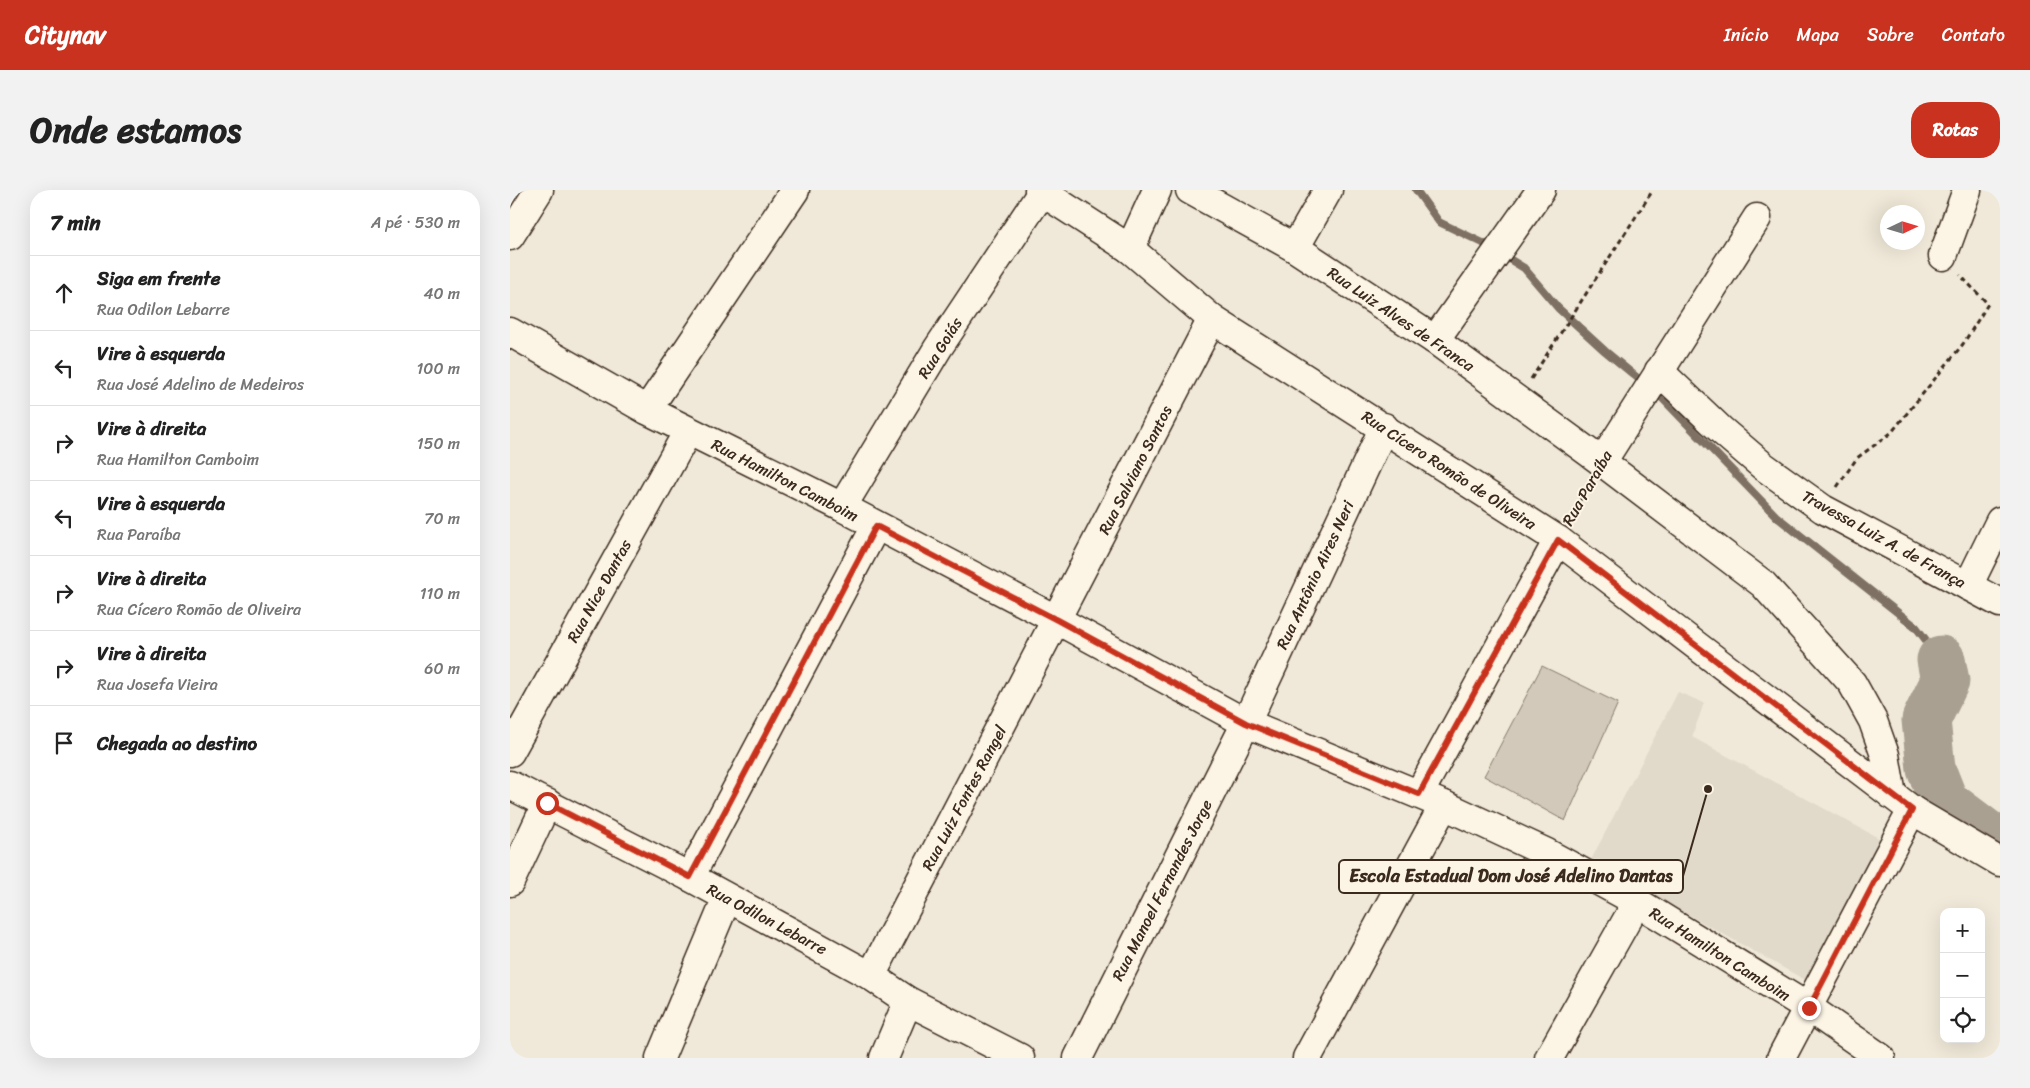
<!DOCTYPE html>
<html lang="pt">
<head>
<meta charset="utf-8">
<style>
	:root { --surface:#fff; --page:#f2f2f2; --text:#222; --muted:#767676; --line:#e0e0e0; --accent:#c8321e }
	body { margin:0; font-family:Sriracha,sans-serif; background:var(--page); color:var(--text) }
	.controls { position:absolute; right:15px; bottom:15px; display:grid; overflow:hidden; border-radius:10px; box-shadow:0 5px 20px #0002 }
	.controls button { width:45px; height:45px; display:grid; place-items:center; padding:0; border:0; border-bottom:1px solid var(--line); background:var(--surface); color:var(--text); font:25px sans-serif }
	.compass { position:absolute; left:1370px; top:15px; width:45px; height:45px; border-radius:50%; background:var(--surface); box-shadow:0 5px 20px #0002; rotate:86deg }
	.stop { position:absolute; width:15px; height:15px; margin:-11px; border:4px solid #c8321e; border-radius:50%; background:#fff }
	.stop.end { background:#c8321e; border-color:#fff; box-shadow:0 1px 5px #0008 }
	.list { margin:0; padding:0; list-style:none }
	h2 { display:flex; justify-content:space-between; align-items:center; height:65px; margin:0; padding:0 20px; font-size:21px }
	h2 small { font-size:16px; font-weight:400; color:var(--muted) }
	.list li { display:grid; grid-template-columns:32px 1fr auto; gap:15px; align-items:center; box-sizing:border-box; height:75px; padding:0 20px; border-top:1px solid var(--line) }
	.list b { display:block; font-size:19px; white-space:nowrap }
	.list p { margin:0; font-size:16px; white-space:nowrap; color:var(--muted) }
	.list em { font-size:16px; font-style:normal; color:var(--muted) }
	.icon { flex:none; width:28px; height:28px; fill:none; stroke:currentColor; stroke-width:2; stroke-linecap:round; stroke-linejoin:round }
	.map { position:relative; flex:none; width:1490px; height:868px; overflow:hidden; border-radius:20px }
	header { display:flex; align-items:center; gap:30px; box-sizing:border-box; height:70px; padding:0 25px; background:var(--accent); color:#fff }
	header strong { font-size:24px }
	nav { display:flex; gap:28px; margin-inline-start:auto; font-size:18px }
	.intro { display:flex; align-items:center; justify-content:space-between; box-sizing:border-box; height:120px; padding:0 30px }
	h1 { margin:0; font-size:35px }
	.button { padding:12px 22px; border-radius:20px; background:var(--accent); color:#fff; font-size:18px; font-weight:700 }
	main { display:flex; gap:30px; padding:0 30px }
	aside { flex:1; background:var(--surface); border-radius:20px; box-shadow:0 5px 20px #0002 }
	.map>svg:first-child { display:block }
</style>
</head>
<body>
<header>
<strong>Citynav</strong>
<nav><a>Início</a><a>Mapa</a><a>Sobre</a><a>Contato</a></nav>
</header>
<div class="intro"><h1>Onde estamos</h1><a class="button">Rotas</a></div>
<main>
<aside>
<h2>7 min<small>A pé · 530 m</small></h2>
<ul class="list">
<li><svg class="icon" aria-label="ahead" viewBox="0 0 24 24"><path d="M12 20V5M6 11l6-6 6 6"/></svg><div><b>Siga em frente</b><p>Rua Odilon Lebarre</p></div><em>40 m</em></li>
<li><svg class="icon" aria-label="left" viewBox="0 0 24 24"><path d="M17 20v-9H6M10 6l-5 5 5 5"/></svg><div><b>Vire à esquerda</b><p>Rua José Adelino de Medeiros</p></div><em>100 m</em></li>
<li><svg class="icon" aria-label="right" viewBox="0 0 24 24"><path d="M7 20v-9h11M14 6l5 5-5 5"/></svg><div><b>Vire à direita</b><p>Rua Hamilton Camboim</p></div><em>150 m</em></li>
<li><svg class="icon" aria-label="left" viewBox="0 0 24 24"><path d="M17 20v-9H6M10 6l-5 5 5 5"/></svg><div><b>Vire à esquerda</b><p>Rua Paraíba</p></div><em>70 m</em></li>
<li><svg class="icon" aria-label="right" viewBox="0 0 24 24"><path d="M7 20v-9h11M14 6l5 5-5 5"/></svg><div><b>Vire à direita</b><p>Rua Cícero Romão de Oliveira</p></div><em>110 m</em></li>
<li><svg class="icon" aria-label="right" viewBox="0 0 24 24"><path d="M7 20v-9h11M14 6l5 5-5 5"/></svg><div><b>Vire à direita</b><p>Rua Josefa Vieira</p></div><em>60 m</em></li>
<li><svg class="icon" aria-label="arrive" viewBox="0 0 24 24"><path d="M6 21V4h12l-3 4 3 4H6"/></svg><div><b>Chegada ao destino</b></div></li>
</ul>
</aside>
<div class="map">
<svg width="1490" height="868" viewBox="0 0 1490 868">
	<rect width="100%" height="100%" fill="#f0e9d9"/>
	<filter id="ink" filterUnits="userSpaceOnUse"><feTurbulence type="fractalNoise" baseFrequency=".02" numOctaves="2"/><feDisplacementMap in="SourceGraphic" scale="10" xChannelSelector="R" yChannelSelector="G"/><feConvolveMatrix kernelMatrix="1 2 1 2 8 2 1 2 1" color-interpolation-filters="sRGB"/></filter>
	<g filter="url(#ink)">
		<polygon fill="#e1d9c9" points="1168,502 1194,513 1182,547 1374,651 1297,791 1081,670"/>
		<polygon fill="#d2c9ba" stroke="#867a6c" points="1032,476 1108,513 1055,631 974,586"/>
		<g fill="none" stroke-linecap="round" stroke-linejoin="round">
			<polyline stroke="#7e7163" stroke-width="8" points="906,0 929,32 973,53 1014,78 1048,118 1095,161 1153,209 1267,327 1406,437 1431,470"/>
			<polyline stroke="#aaa091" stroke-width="49" points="1431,470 1435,491 1416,530 1421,579 1434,612 1490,654"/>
			<defs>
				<g id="minor">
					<polyline points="680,0 785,58 925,150 1092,272 1253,394 1342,493 1363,531 1375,565 1382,605"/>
					<polyline points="0,46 29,0"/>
					<polyline points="785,58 818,0"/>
					<polyline points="620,59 647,0"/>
					<polyline points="1433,66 1457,0"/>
					<polyline points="0,142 137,220 332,317 547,430 736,533 934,615 1037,663 1127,712 1299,818 1371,868"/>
					<polyline points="925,150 1031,0"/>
					<polyline points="1149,181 1211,240 1253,276 1313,319 1490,413"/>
					<polyline points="137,220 285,0"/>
					<polyline points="1092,272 1247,28"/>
					<polyline points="332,317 428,158 532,2"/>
					<polyline points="1458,396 1490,331"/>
					<polyline points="0,562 178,241"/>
					<polyline points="0,595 180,687 361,786 398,811 510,868"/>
					<polyline points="909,604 1048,350"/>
					<polyline points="180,687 366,336"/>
					<polyline points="0,692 37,613"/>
					<polyline points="361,786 702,129"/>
					<polyline points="150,868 217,708"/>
					<polyline points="374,868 398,811"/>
					<polyline points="568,868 736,533 874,237"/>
					<polyline points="797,868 934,615"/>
					<polyline points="1039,868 1127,712"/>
					<polyline points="1271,868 1402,620"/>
				</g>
				<polyline id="tertiary" points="529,0 620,59 702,129 1048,350 1402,620 1490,672"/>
			</defs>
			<use href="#minor" stroke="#3b2a1e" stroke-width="31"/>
			<use href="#tertiary" stroke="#3b2a1e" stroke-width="31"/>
			<g stroke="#3b2a1e" stroke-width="3" stroke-dasharray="5 4" stroke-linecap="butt">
				<polyline points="1021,189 1143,0"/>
				<polyline points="1327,297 1347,268 1381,243 1453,154 1478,114 1450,85"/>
				<polyline points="1062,326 1078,296"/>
			</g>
			<use href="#minor" stroke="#fcf5e5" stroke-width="28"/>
			<use href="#tertiary" stroke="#fcf5e5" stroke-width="28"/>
		</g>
	</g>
	<g fill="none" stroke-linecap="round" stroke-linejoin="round" filter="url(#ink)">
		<polyline stroke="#c8321e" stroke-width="6" points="37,613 180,687 366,336 547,430 736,533 909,604 1048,350 1402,620 1299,818"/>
	</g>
	<g text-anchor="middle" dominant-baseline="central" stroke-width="4" stroke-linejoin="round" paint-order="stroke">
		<g font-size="16" fill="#3b2a1e" stroke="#fcf5e5">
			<text transform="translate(891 129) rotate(34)">Rua Luiz Alves de Franca</text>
			<text transform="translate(430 158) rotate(-58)">Rua Goiás</text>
			<text transform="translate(625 280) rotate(-63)">Rua Salviano Santos</text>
			<text transform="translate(939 280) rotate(33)">Rua Cícero Romão de Oliveira</text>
			<text transform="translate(275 290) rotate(27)">Rua Hamilton Camboim</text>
			<text transform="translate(1077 298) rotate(-60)">Rua Paraíba</text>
			<text transform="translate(1374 349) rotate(29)">Travessa Luiz A. de França</text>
			<text transform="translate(805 385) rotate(-65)">Rua Antônio Aires Neri</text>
			<text transform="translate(89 401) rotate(-61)">Rua Nice Dantas</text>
			<text transform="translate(454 608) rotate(-62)">Rua Luiz Fontes Rangel</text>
			<text transform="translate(652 700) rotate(-63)">Rua Manoel Fernandes Jorge</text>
			<text transform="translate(257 729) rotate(28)">Rua Odilon Lebarre</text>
			<text transform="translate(1210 764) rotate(32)">Rua Hamilton Camboim</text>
		</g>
	</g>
	<path fill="none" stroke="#3b2a1e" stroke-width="2" d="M1198 599L1173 686"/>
	<circle fill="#3b2a1e" stroke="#fcf5e5" stroke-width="2" cx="1198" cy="599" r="5"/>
	<rect fill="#fcf5e5" stroke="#3b2a1e" stroke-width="2" x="829" y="670" width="344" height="33" rx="5"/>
	<g font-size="18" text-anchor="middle" font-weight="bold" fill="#3b2a1e">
		<text x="1001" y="692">Escola Estadual Dom José Adelino Dantas</text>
	</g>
</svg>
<div class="controls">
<button>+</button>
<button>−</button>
<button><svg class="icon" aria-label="locate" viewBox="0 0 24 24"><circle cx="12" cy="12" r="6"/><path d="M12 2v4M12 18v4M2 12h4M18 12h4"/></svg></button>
</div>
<svg class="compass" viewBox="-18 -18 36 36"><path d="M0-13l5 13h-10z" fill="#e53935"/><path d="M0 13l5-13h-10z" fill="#767676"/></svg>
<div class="stop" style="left:37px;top:613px"></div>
<div class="stop end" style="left:1299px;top:818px"></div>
</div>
</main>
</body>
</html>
